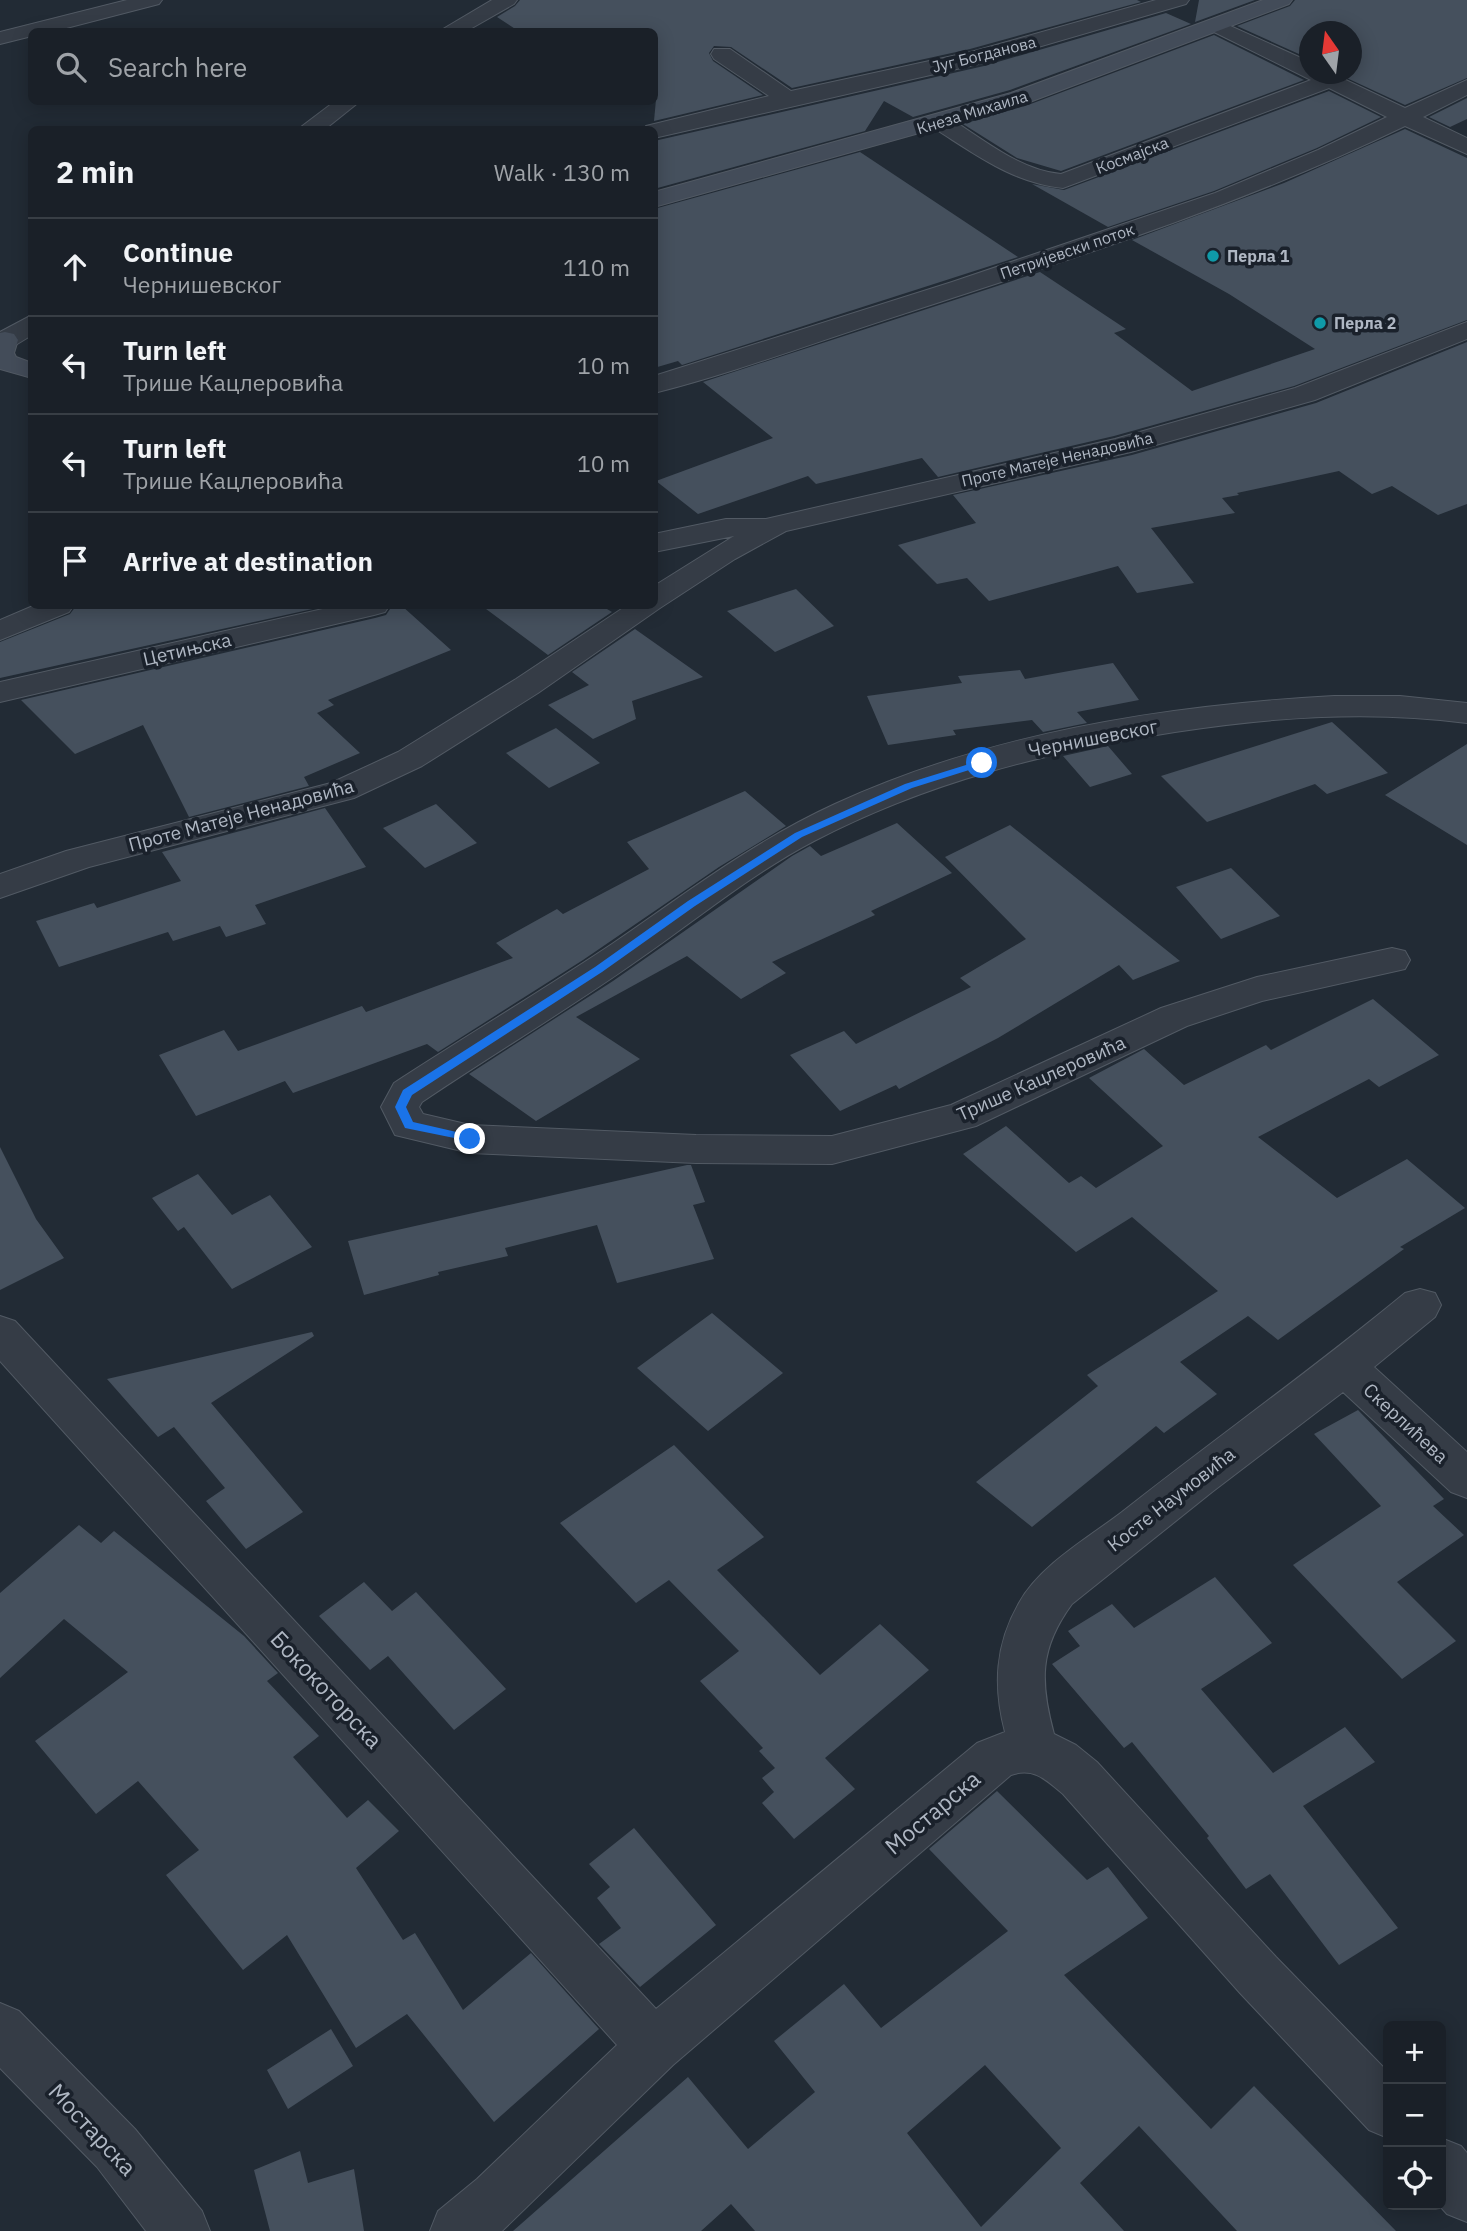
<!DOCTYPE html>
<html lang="en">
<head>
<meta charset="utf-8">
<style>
  body { margin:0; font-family:"IBM Plex Sans",sans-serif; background:#232830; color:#f1f3f6 }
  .controls { position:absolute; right:21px; bottom:21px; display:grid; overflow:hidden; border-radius:10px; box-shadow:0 4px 18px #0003 }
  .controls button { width:63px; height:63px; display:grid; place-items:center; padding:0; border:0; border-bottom:2px solid #383e45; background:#1a2028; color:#f1f3f6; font:35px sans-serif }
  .compass { position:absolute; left:1299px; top:21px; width:63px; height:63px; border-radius:50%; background:#1a2028; box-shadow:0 4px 18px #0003; rotate:346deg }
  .stop { position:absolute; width:21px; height:21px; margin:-16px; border:5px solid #1a73e8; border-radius:50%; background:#fff }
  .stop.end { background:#1a73e8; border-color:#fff; box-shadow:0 2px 7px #0008 }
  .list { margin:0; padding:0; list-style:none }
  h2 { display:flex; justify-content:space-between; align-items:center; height:91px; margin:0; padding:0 28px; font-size:30px }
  h2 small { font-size:23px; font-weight:400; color:#9fa3a8 }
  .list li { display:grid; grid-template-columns:46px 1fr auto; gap:21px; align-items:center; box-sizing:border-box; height:98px; padding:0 28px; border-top:2px solid #383e45 }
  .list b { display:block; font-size:26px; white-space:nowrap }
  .list p { margin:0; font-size:23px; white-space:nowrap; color:#9fa3a8 }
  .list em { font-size:23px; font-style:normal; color:#9fa3a8 }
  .icon { flex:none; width:38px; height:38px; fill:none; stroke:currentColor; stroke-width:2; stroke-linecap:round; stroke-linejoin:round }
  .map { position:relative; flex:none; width:1467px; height:2231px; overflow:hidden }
  .search { position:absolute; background:#1a2028; box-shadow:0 4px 18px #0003; left:28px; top:28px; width:630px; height:77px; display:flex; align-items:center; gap:18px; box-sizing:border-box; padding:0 24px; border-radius:10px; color:#9fa3a8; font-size:26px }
  .panel { position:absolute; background:#1a2028; box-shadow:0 4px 18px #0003; left:28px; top:126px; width:630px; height:483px; border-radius:10px }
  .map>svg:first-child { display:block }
  .building { fill:#45505d; fill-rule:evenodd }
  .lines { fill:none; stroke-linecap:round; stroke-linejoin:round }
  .minor-casing { stroke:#525a64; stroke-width:2 }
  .secondary-casing { stroke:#525a64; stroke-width:2 }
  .minor { fill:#353c46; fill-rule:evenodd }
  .secondary { fill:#434c59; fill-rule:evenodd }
  .route { fill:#1a73e8 }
  .culture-dot { fill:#0f9aa8; stroke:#1a212b; stroke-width:2.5 }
  .labels { text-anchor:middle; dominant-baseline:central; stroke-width:7; stroke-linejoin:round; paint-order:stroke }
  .far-street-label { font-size:16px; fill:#afb7c3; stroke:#1a212b }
  .far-poi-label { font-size:16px; font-weight:bold; fill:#afb7c3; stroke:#1a212b; text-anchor:start }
  .street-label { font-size:19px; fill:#afb7c3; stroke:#1a212b }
  .near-street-label { font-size:23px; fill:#afb7c3; stroke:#1a212b }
</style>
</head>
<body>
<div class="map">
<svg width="1467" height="2231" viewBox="0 0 1467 2231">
  <rect width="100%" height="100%" fill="#222b35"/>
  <!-- building -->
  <path class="building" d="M 520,0 L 1137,0 L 1141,2 L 970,49 L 792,88 L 731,47 L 714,46 L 709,53 L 713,61 L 763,95 L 654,121 L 658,78 L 654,77 L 654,32 L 520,32 L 497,17 L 515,6 Z
    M 1199,0 L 1255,0 L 1195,22 Z
    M 1295,0 L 1467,0 L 1467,78 L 1405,105 L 1338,74 L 1352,74 L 1352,32 L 1310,32 L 1310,59 L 1237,26 L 1290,6 Z
    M 1166,13 L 1191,24 L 1010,90 L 913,117 L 884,101 L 865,131 L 654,189 L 654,141 L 984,66 Z
    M 1214,35 L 1304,80 L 1061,171 L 1017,158 L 963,124 L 1028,105 Z
    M 1329,91 L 1381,117 L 1317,148 L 1214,191 L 1108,227 L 1032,184 L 1064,190 Z
    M 1467,98 L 1467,119 L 1450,127 L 1429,117 Z
    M 1405,129 L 1467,158 L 1467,320 L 1294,386 L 1114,436 L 938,477 L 922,458 L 816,484 L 808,476 L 698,514 L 656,481 L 773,438 L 703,382 L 1040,272 L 1126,329 L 1114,333 L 1192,391 L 1315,349 L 1229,294 L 1132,240 L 1284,183 Z
    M 860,152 L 1018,257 L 682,365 L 678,361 L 654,368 L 654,209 Z
    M 1467,342 L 1467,504 L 1438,515 L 1392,486 L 1372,494 L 1339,471 L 1237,493 L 1239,495 L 1222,498 L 1235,513 L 1151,528 L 1194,583 L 1137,593 L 1118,566 L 989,601 L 967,578 L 937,584 L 898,545 L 976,523 L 953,495 L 1132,455 L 1316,403 Z
    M 796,589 L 834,626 L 775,652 L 727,611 Z
    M 76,606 L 326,606 L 0,678 L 0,642 L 70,614 Z
    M 392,606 L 402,606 L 451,650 L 328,700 L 334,705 L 317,713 L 360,753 L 304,777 L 309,786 L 189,817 L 143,725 L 75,754 L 21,700 L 375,618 L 386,615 Z
    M 482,606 L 602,606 L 612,612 L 548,655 Z
    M 635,629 L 703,677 L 632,701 L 636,719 L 593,739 L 548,705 L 589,685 L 572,672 Z
    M 1113,663 L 1139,700 L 1077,712 L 1087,723 L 1043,732 L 1032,720 L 953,730 L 956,735 L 888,745 L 867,696 L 962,683 L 958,676 L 1020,670 L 1025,679 Z
    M 1332,722 L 1388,773 L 1327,794 L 1315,784 L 1207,822 L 1161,776 Z
    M 556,728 L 600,763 L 549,788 L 506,753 Z
    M 1467,744 L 1467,845 L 1385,795 Z
    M 1108,746 L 1132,774 L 1090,787 L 1063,756 Z
    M 745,791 L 786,826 L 719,867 L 583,960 L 438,1052 L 427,1044 L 293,1093 L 285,1081 L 196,1116 L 159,1055 L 224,1030 L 238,1051 L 362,1006 L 366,1012 L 513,958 L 496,943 L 557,909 L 563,914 L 649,869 L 627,842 Z
    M 436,804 L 477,843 L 425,868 L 383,828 Z
    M 325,808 L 366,867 L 255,905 L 266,924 L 226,937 L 220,926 L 173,941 L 168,932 L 59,967 L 36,921 L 94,903 L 97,908 L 181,881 L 162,852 Z
    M 897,823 L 952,873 L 871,911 L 875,915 L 772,962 L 786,973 L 741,999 L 687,956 L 576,1017 L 640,1059 L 536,1121 L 469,1074 L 613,981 L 792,856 L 810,846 L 821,856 Z
    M 1010,825 L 1180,961 L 1133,980 L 1119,965 L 998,1038 L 899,1089 L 896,1085 L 840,1111 L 790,1055 L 844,1031 L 856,1044 L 971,987 L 960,978 L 1026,939 L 945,857 Z
    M 1231,868 L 1280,916 L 1221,939 L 1176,887 Z
    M 1373,999 L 1439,1055 L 1379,1087 L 1369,1079 L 1258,1137 L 1337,1198 L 1407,1159 L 1465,1208 L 1400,1247 L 1404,1249 L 1278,1340 L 1248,1316 L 1180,1362 L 1217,1394 L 1164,1433 L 1156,1426 L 1032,1527 L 976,1482 L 1098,1386 L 1087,1375 L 1218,1291 L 1132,1217 L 1076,1252 L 963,1154 L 1006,1126 L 1069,1183 L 1081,1176 L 1096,1188 L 1163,1146 L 1089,1078 L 1144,1049 L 1184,1085 L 1266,1045 L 1271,1050 Z
    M 0,1147 L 36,1219 L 64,1258 L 0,1290 Z
    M 687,1165 L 691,1165 L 705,1202 L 693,1205 L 714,1259 L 617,1283 L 597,1225 L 505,1248 L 508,1256 L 438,1272 L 439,1275 L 364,1295 L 348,1241 Z
    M 198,1174 L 232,1215 L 270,1195 L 312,1247 L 232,1289 L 184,1227 L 178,1231 L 152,1198 Z
    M 712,1313 L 783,1373 L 708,1431 L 637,1368 Z
    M 312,1332 L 314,1336 L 211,1403 L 303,1512 L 246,1549 L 206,1501 L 225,1488 L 174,1427 L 158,1437 L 107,1379 Z
    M 1358,1410 L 1444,1499 L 1433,1506 L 1464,1535 L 1397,1582 L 1456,1641 L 1402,1679 L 1293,1565 L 1381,1506 L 1314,1434 Z
    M 674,1445 L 764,1537 L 717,1570 L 820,1675 L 880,1624 L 929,1670 L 825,1758 L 855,1789 L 794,1839 L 762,1803 L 774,1792 L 762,1778 L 775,1768 L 759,1751 L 763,1748 L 700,1681 L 739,1651 L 669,1580 L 636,1603 L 560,1523 Z
    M 79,1525 L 101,1543 L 114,1531 L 244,1636 L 278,1673 L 267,1681 L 319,1736 L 293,1757 L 347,1818 L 368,1800 L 399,1831 L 356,1868 L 403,1940 L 415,1933 L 463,2010 L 531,1953 L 599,2029 L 494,2122 L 407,2014 L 356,2048 L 287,1935 L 243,1970 L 166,1875 L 199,1850 L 138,1781 L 96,1814 L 35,1741 L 128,1672 L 64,1619 L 0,1678 L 0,1593 Z
    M 1215,1577 L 1272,1643 L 1201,1689 L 1273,1773 L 1345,1727 L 1375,1762 L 1303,1806 L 1398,1928 L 1339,1965 L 1270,1874 L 1246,1889 L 1207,1838 L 1209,1836 L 1132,1742 L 1124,1748 L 1052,1664 L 1080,1646 L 1068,1631 L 1112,1604 L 1134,1628 Z
    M 364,1582 L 392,1611 L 416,1592 L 506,1689 L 454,1730 L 388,1656 L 370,1670 L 319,1616 Z
    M 997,1791 L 1087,1880 L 1108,1867 L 1148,1918 L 1064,1975 L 1211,2129 L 1254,2086 L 1396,2231 L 1237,2231 L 1139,2126 L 1080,2183 L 1124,2231 L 755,2231 L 731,2204 L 701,2231 L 513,2231 L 688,2077 L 748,2149 L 815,2092 L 774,2041 L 844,1984 L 881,2028 L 1008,1931 L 929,1849 ZM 985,2065 L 1061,2148 L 981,2227 L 907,2133 Z
    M 634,1828 L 716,1925 L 640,1987 L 599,1944 L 621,1928 L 597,1898 L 610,1887 L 589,1864 Z
    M 331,2029 L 353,2066 L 288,2109 L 267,2070 Z
    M 300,2151 L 308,2183 L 354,2169 L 364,2231 L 270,2231 L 254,2170 Z"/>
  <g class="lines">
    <defs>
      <path id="minor" d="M 127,0 L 162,0 L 159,4 L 51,32 L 32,32 L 32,36 L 0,44 L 0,32 Z
        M 492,0 L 517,0 L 514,4 L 465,32 L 438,32 Z
        M 1156,0 L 1189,0 L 1186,4 L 983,63 L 654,138 L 654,130 L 644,130 L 646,126 L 769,96 L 714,59 L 711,54 L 714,49 L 730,49 L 791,91 L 971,52 Z
        M 1217,20 L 1310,62 L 1310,74 L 1333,74 L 1405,108 L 1467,80 L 1467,95 L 1423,117 L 1467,138 L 1467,154 L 1405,126 C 1244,204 1073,259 903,314 C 821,340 737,372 654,393 L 654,376 L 952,282 L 1215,193 L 1318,150 L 1387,117 L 1329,88 L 1063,188 C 1012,183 974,153 932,127 L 929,122 L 932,117 L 948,117 C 983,139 1019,170 1061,174 L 1311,80 L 1210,30 L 1206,26 L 1210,22 Z
        M 334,102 L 359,102 L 324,130 L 297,130 Z
        M 32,315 L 32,335 L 9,349 L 0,351 L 0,332 Z
        M 1467,322 L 1467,339 L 1315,400 L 1131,452 L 786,531 L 735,559 L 660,608 L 538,693 L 422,766 L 354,798 L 89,867 L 0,898 L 0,874 L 66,851 L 331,783 L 398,752 L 516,679 L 626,606 L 654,606 L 654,586 L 734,536 L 654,552 L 654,534 L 726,519 L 766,519 L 1115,439 L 1295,388 Z
        M 33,606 L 73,606 L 69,612 L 0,640 L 0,620 Z
        M 336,606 L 389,606 L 385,612 L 374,615 L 0,702 L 0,682 Z
        M 1334,696 L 1400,696 L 1467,703 L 1467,723 C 1369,710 1273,717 1175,732 C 1050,751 927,782 814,841 C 751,874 696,920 638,960 C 567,1010 493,1054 422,1102 L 419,1107 L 423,1114 L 470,1125 L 696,1135 L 832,1136 L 951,1105 L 1161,1008 L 1257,977 L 1392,948 L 1405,951 L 1410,960 L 1405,969 L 1262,1001 L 1187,1026 L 976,1126 L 832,1164 L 696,1163 L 470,1153 L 395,1135 L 381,1107 L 394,1083 C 466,1036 540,992 612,944 C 685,894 754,841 835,804 C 989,733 1166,705 1334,696 Z
        M 1420,1289 L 1435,1293 L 1441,1305 L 1435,1317 L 1374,1367 L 1467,1452 L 1467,1498 L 1451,1492 L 1343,1392 L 1212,1492 L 1072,1604 C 1039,1649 1040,1682 1054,1734 L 1076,1745 L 1097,1762 L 1276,1957 L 1388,2072 L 1388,2138 L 1369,2130 L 1240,1993 L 1063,1794 C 1046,1780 1034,1767 1011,1775 L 673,2065 L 502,2231 L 430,2231 L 438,2211 L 477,2179 L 617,2045 L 0,1361 L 0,1316 L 15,1321 L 656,2009 L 977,1743 L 1005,1732 C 993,1686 995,1645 1019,1603 C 1040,1565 1088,1538 1122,1512 C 1216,1438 1313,1369 1405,1293 Z
        M 0,2003 L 19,2011 L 135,2129 L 202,2211 L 210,2231 L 146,2231 L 97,2167 L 0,2068 Z
        M 1441,2138 L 1461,2146 L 1467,2153 L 1467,2222 L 1447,2214 L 1439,2205 Z"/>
      <path id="secondary" d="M 1263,0 L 1292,0 L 1289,4 L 1027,103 L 654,207 L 654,192 L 1011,93 Z
        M 5,332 L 14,334 L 18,340 L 14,353 L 16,357 L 32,363 L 32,378 L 0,369 L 0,333 Z"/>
    </defs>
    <!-- minor casing -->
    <use href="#minor" class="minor-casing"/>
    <!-- secondary casing -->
    <use href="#secondary" class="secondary-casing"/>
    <!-- minor -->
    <use href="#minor" class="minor"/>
    <!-- secondary -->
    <use href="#secondary" class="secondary"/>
  </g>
  <!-- route -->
  <path class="route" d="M 982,760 L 985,761 L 985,765 L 912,788 L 802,837 L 695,906 L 602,972 L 412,1095 L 406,1107 L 413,1122 L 474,1136 L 474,1142 L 405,1128 L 395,1107 L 403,1090 L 595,967 L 688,901 L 795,833 L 905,784 Z"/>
  <!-- markers -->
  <g class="culture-dot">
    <circle cx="1213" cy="256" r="7"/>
    <circle cx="1320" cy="323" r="7"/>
  </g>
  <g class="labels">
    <!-- far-street labels -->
    <g class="far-street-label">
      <text transform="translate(984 54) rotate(-14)">Југ Богданова</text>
      <text transform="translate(972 112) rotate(-17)">Кнеза Михаила</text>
      <text transform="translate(1132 155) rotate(-21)">Космајска</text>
      <text transform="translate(1067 251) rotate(-19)">Петријевски поток</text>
      <text transform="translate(1057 459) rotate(-13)">Проте Матеје Ненадовића</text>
    </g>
    <!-- far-poi labels -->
    <g class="far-poi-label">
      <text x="1227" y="256">Перла 1</text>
      <text x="1334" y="323">Перла 2</text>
    </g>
    <!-- street labels -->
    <g class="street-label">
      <text transform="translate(187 649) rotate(-13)">Цетињска</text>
      <text transform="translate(1093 738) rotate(-11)">Чернишевског</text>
      <text transform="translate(241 815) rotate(-15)">Проте Матеје Ненадовића</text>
      <text transform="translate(1041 1078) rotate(-24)">Трише Кацлеровића</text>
      <text transform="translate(1406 1423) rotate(43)">Скерлићева</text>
      <text transform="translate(1171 1499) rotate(-38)">Косте Наумовића</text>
    </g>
    <!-- near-street labels -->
    <g class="near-street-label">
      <text transform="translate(327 1689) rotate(47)">Бококоторска</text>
      <text transform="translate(932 1812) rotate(-40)">Мостарска</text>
      <text transform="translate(93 2129) rotate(47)">Мостарска</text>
    </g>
  </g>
</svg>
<div class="controls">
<button>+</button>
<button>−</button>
<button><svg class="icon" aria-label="locate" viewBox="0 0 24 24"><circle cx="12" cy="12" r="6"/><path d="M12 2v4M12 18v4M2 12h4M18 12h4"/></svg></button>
</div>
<svg class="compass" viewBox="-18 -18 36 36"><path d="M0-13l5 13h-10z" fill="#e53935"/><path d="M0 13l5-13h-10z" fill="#9fa3a8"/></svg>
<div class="stop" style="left:982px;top:763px"></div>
<div class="stop end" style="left:470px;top:1139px"></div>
<div class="search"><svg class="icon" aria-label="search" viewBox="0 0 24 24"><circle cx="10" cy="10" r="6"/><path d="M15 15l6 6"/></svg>Search here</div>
<section class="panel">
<h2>2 min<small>Walk · 130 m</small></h2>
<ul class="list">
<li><svg class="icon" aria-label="ahead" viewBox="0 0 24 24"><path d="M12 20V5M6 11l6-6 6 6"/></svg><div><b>Continue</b><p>Чернишевског</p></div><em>110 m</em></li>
<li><svg class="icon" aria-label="left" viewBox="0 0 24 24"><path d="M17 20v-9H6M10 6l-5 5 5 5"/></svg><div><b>Turn left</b><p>Трише Кацлеровића</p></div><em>10 m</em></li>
<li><svg class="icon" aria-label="left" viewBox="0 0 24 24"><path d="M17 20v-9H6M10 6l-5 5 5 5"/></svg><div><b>Turn left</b><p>Трише Кацлеровића</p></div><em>10 m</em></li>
<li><svg class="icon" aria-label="arrive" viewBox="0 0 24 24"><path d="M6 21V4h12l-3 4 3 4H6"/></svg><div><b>Arrive at destination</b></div></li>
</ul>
</section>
</div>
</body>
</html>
